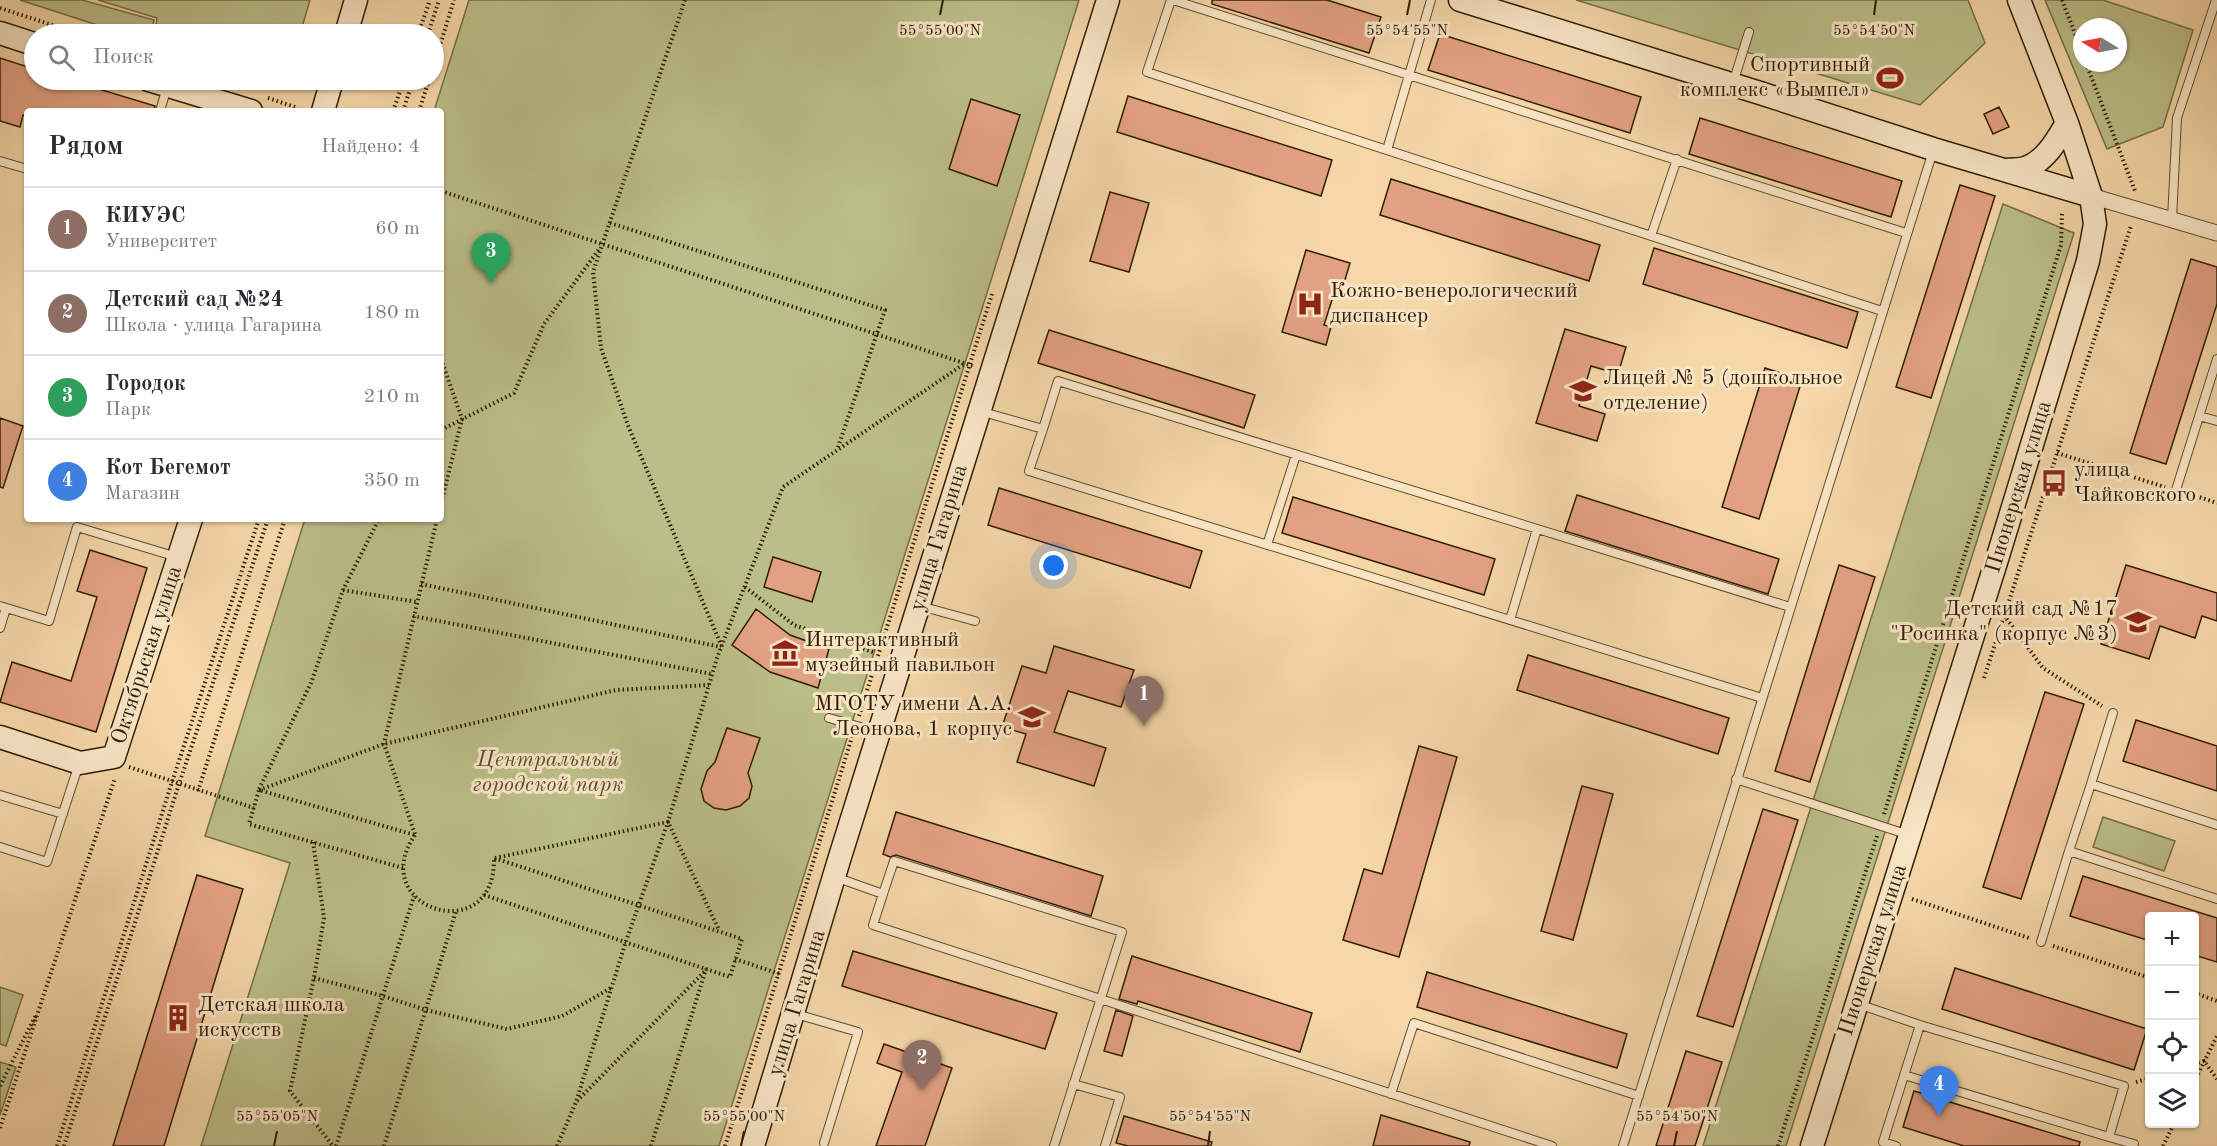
<!DOCTYPE html>
<html lang="ru">
<head>
<meta charset="utf-8">
<style>
  body { margin:0; font-family:"Old Standard TT",serif; background:#f7f7f7; color:#2b2b33 }
  .controls { position:absolute; right:18px; bottom:18px; display:grid; overflow:hidden; border-radius:6px; box-shadow:0 2px 4px #0004 }
  .controls button { width:54px; height:54px; display:grid; place-items:center; padding:0; border:0; border-bottom:2px solid #e1e1e2; background:#fff; color:#2b2b33; font:30px sans-serif }
  .compass { position:absolute; left:2073px; top:18px; width:54px; height:54px; border-radius:50%; background:#fff; box-shadow:0 2px 4px #0004; rotate:280deg }
  .you { position:absolute; left:1054px; top:566px; width:21px; height:21px; margin:-15px; border:4px solid #fff; border-radius:50%; background:#1a73e8; box-shadow:0 0 0 9px #1a73e833 }
  .badge { display:grid; place-items:center; width:39px; height:39px; border-radius:50%; background:#8f2418; color:#fff; font-size:20px; font-weight:700 }
  .pin { position:absolute; translate:-50% -50px; filter:drop-shadow(0 2px 3px #0008) }
  .pin::after { content:''; position:absolute; top:32px; width:21px; height:18px; background:inherit; clip-path:polygon(0 0,100% 0,50% 100%) }
  .list { margin:0; padding:0; list-style:none }
  h2 { display:flex; justify-content:space-between; align-items:center; height:78px; margin:0; padding:0 24px; font-size:26px }
  h2 small { font-size:20px; font-weight:400; color:#7c7c81 }
  .list li { display:grid; grid-template-columns:39px 1fr auto; gap:18px; align-items:center; box-sizing:border-box; height:84px; padding:0 24px; border-top:2px solid #e1e1e2 }
  .list b { display:block; font-size:22px; white-space:nowrap }
  .list p { margin:0; font-size:20px; white-space:nowrap; color:#7c7c81 }
  .list em { font-size:20px; font-style:normal; color:#7c7c81 }
  .icon { flex:none; width:33px; height:33px; fill:none; stroke:currentColor; stroke-width:2; stroke-linecap:round; stroke-linejoin:round }
  .map { position:relative; flex:none; width:2217px; height:1146px; overflow:hidden }
  .search { position:absolute; background:#fff; box-shadow:0 2px 4px #0004; left:24px; top:24px; width:420px; height:66px; display:flex; align-items:center; gap:15px; box-sizing:border-box; padding:0 21px; border-radius:33px; color:#7c7c81; font-size:22px }
  .panel { position:absolute; background:#fff; box-shadow:0 2px 4px #0004; left:24px; top:108px; width:420px; height:414px; border-radius:6px }
  .map>svg:first-child { display:block }
  .green { fill:#bbbe88; stroke:#756e46; stroke-width:1.5; fill-rule:evenodd }
  .building { fill:#e3a183; stroke:#2f1e04; stroke-width:1.5 }
  .lines { fill:none; stroke-linecap:round; stroke-linejoin:round }
  .lane-casing { stroke:#604c2d; stroke-width:10 }
  .street-casing { stroke:#604c2d; stroke-width:17 }
  .secondary-casing { stroke:#2f1e04; stroke-width:25 }
  .path { stroke:#2f1e04; stroke-width:4; stroke-dasharray:1.5 3; stroke-linecap:butt }
  .lane { stroke:#f8e5c6; stroke-width:8 }
  .street { stroke:#f8e5c6; stroke-width:15 }
  .secondary { stroke:#f8e5c6; stroke-width:22 }
  .ticks { fill:none; stroke:#2f1e04; stroke-width:2 }
  .labels { text-anchor:middle; dominant-baseline:central; stroke-width:6; stroke-linejoin:round; paint-order:stroke }
  .poi-label { font-size:22px; fill:#2f1e04; stroke:#f8e5c6; text-anchor:start }
  .street-label { font-size:22px; fill:#2f1e04; stroke:#f8e5c6 }
  .park-label { font-size:22px; font-style:italic; fill:#594e2c; stroke:#f8e5c6 }
  .ticks-label { font-size:15px; text-anchor:middle; fill:#2f1e04; stroke:#f8e5c6; stroke-width:6; stroke-linejoin:round; paint-order:stroke }
</style>
</head>
<body>
<div class="map">
<svg width="2217" height="1146" viewBox="0 0 2217 1146">
  <rect width="100%" height="100%" fill="#f5d7a8"/>
  <filter id="stains"><feTurbulence type="fractalNoise" baseFrequency=".00333" numOctaves="4"/><feColorMatrix values="0 0 0 0 .2 0 0 0 0 .09 0 0 0 0 .02 0 0 0 .5 -.17"/></filter>
  <radialGradient id="worn" r=".72"><stop offset=".6" stop-color="#630" stop-opacity="0"/><stop offset="1" stop-color="#630" stop-opacity=".3"/></radialGradient>
  <!-- green -->
  <path class="green" d="M 20,0 L 82,0 L 154,20 L 151,34 L 125,34 Z
    M 98,0 L 310,0 L 300,34 L 155,34 L 157,18 Z
    M 469,0 L 1079,0 L 719,1146 L 201,1146 L 290,863 L 205,836 L 305,519 L 441,519 L 441,111 L 434,111 Z
    M 1576,0 L 1968,0 L 1985,43 L 1920,105 Z
    M 2045,0 L 2103,0 L 2193,30 L 2163,127 L 2107,149 ZM 2082,27 L 2118,27 L 2118,63 L 2082,63 Z
    M 2003,204 L 2074,233 L 1786,1146 L 1703,1146 Z
    M 2103,817 L 2175,841 L 2164,871 L 2093,847 Z
    M 0,987 L 23,995 L 6,1046 L 0,1044 Z
    M 0,1062 L 16,1067 L 0,1115 Z"/>
  <!-- building -->
  <path class="building" d="M 1212,0 L 1327,0 L 1381,17 L 1369,53 L 1212,4 Z
    M 1440,34 L 1641,97 L 1630,133 L 1428,70 Z
    M 0,58 L 34,69 L 34,80 L 69,80 L 155,106 L 154,111 L 27,111 L 27,117 L 23,115 L 20,127 L 0,121 Z
    M 1128,96 L 1332,160 L 1321,196 L 1117,132 Z
    M 971,99 L 1020,115 L 997,186 L 949,169 Z
    M 1999,107 L 2009,127 L 1993,134 L 1984,114 Z
    M 1700,118 L 1902,181 L 1891,217 L 1689,154 Z
    M 1391,179 L 1600,245 L 1589,281 L 1380,215 Z
    M 1960,185 L 1995,196 L 1931,398 L 1896,387 Z
    M 1110,192 L 1149,203 L 1129,272 L 1090,261 Z
    M 1654,248 L 1858,312 L 1847,348 L 1643,284 Z
    M 1306,250 L 1350,263 L 1344,283 L 1338,281 L 1324,325 L 1331,327 L 1326,345 L 1282,332 Z
    M 2191,259 L 2217,267 L 2217,304 L 2166,464 L 2130,453 Z
    M 1565,329 L 1626,347 L 1618,374 L 1591,366 L 1579,406 L 1605,414 L 1597,441 L 1536,423 Z
    M 1049,330 L 1255,395 L 1244,428 L 1038,363 Z
    M 1765,368 L 1802,380 L 1759,519 L 1722,507 Z
    M 0,418 L 23,426 L 3,488 L 0,487 Z
    M 999,488 L 1202,551 L 1190,588 L 988,525 Z
    M 1577,495 L 1779,559 L 1768,594 L 1565,531 Z
    M 1293,497 L 1495,559 L 1484,595 L 1282,533 Z
    M 90,550 L 147,568 L 96,732 L 0,702 L 12,662 L 71,681 L 97,597 L 77,591 Z
    M 773,557 L 821,572 L 812,602 L 764,587 Z
    M 1839,565 L 1875,577 L 1810,782 L 1775,771 Z
    M 2126,565 L 2217,593 L 2217,621 L 2202,616 L 2195,638 L 2160,626 L 2149,659 L 2101,644 Z
    M 756,609 L 790,635 L 829,649 L 818,688 L 770,672 L 732,645 Z
    M 1054,646 L 1134,670 L 1121,707 L 1068,691 L 1054,732 L 1106,748 L 1094,786 L 1017,762 L 1026,734 L 1002,727 L 1022,666 L 1046,673 Z
    M 1528,655 L 1729,718 L 1718,754 L 1517,690 Z
    M 2045,692 L 2084,704 L 2021,899 L 1983,887 Z
    M 2136,720 L 2217,746 L 2217,791 L 2123,761 Z
    M 727,728 L 760,738 L 748,773 L 752,786 L 749,798 L 740,806 L 726,810 L 714,808 L 704,801 L 701,789 L 707,771 L 715,762 Z
    M 1419,746 L 1457,757 L 1399,957 L 1343,940 L 1364,869 L 1382,874 Z
    M 1582,786 L 1613,794 L 1573,940 L 1541,931 Z
    M 1763,809 L 1798,820 L 1733,1027 L 1697,1016 Z
    M 896,812 L 1103,876 L 1091,916 L 896,855 L 890,857 L 883,854 Z
    M 197,875 L 243,889 L 164,1146 L 113,1146 Z
    M 2083,876 L 2217,918 L 2217,962 L 2194,955 L 2194,916 L 2150,916 L 2150,941 L 2070,916 Z
    M 853,951 L 1057,1013 L 1045,1049 L 842,986 Z
    M 1132,956 L 1312,1013 L 1300,1052 L 1138,1001 L 1137,1004 L 1119,999 Z
    M 1955,968 L 2147,1029 L 2134,1070 L 1942,1009 Z
    M 1427,972 L 1627,1034 L 1617,1068 L 1417,1007 Z
    M 1116,1010 L 1133,1016 L 1122,1056 L 1104,1051 Z
    M 884,1044 L 952,1068 L 925,1146 L 876,1146 L 902,1072 L 877,1063 Z
    M 1686,1051 L 1722,1062 L 1695,1146 L 1656,1146 Z
    M 1914,1091 L 2080,1142 L 2079,1146 L 1964,1146 L 1903,1127 Z
    M 1381,1115 L 1470,1142 L 1469,1146 L 1373,1146 Z
    M 1124,1116 L 1212,1142 L 1211,1146 L 1128,1146 L 1116,1143 Z"/>
  <g class="lines">
    <defs>
      <path id="lane" d="M 1171,0 L 1147,72 L 1882,311
        M 1173,0 L 1906,233
        M 1733,83 L 1749,32
        M 160,111 L 167,87
        M 1387,150 L 1431,0
        M 0,161 L 27,169
        M 2172,219 L 2177,118 L 2216,0
        M 1651,236 L 1677,159
        M 983,412 L 1043,429 L 1029,471 L 1762,698
        M 2199,416 L 2217,421
        M 1043,429 L 1058,381 L 1790,607
        M 2176,490 L 2217,359
        M 1267,545 L 1296,455
        M 0,606 L 49,621 L 77,527 L 177,557
        M 920,606 L 975,621
        M 1510,620 L 1537,529
        M 0,628 L 6,608
        M 829,718 L 878,732
        M 1736,779 L 1909,835
        M 2091,784 L 2113,713
        M 0,795 L 63,814
        M 2217,825 L 2091,784 L 2069,851 L 2217,899
        M 0,847 L 47,862 L 79,764
        M 835,877 L 883,894 L 873,925 L 1552,1146
        M 883,894 L 894,861 L 1122,932 L 1054,1146
        M 2041,942 L 2069,851
        M 1858,1004 L 1920,1025 L 1883,1142 L 1896,1146
        M 796,1014 L 858,1032 L 824,1143
        M 1920,1025 L 2124,1086 L 2109,1137 L 2134,1144 L 2133,1146
        M 1904,1075 L 2109,1137
        M 1073,1084 L 1120,1097 L 1105,1146
        M 1391,1094 L 1414,1023 L 1639,1096
        M 1623,1146 L 1933,151"/>
      <path id="street" d="M 2091,196 L 2217,233"/>
      <path id="secondary" d="M 1460,0 L 1760,93 L 1933,149 L 2091,196
        M 0,33 L 34,44
        M 346,34 L 356,0
        M 149,80 L 251,111
        M 323,111 L 332,80
        M 2006,170 C 2012,169 2019,170 2025,168 C 2045,162 2057,140 2067,123
        M 0,737 L 80,763 L 114,757 L 191,519
        M 753,1146 L 839,860 L 1108,0
        M 1812,1146 L 1998,556 L 2088,261 L 2095,224 L 2091,196 L 2067,123 L 2019,0"/>
    </defs>
    <!-- lane casing -->
    <use href="#lane" class="lane-casing"/>
    <!-- street casing -->
    <use href="#street" class="street-casing"/>
    <!-- secondary casing -->
    <use href="#secondary" class="secondary-casing"/>
    <!-- path -->
    <path class="path" d="M 685,0 L 593,272 L 601,348 L 629,428 L 722,647
      M 2062,0 L 2082,52
      M 0,8 L 80,34
      M 418,34 L 430,0
      M 428,34 L 439,0
      M 2086,63 L 2135,191
      M 434,65 L 454,0
      M 119,80 L 129,83
      M 268,98 L 298,108
      M 393,111 L 404,80
      M 403,111 L 413,80
      M 419,111 L 429,80
      M 441,191 L 973,366
      M 610,223 L 885,310 L 837,450
      M 441,359 L 462,419 L 441,504
      M 441,430 L 514,393 L 544,324 L 600,248
      M 2057,453 L 2165,487
      M 2187,493 L 2217,503
      M 421,584 L 721,647
      M 745,587 L 794,625 L 873,652
      M 343,590 L 417,602
      M 2004,615 L 2043,668 L 2102,706
      M 413,616 L 712,674
      M 1984,678 L 2131,226
      M 859,716 L 992,294
      M 129,767 L 254,808
      M 259,789 L 311,683 L 343,590 L 379,519
      M 259,790 L 384,744 L 616,690 L 709,685
      M 198,791 L 285,519
      M 1884,814 L 2061,245 L 2062,212
      M 415,834 L 384,744 L 437,519
      M 415,835 C 364,909 496,950 494,858
      M 313,842 L 324,918 L 314,978 L 290,1091 L 333,1146
      M 495,858 L 668,822 L 719,930
      M 403,868 L 249,824 L 259,790 L 415,835
      M 484,895 L 730,977 L 742,939 L 494,858
      M 1912,899 L 2029,938
      M 2053,946 L 2150,978
      M 735,959 L 780,974
      M 314,978 L 383,996 L 426,1010 L 507,1029 L 562,1016 L 611,988
      M 2194,993 L 2217,1001
      M 2194,1064 L 2204,1061 L 2217,1079
      M 2136,1082 L 2150,1078
      M 2194,1082 L 2217,1036
      M 0,1086 L 36,1015
      M 577,1101 L 707,969
      M 0,1128 L 115,778
      M 57,1146 L 172,782 L 259,519
      M 64,1146 L 179,784 L 268,519
      M 336,1146 L 414,896
      M 384,1146 L 456,911
      M 557,1146 L 576,1102 L 626,941 L 668,822 L 717,658 L 783,487 L 964,364
      M 651,1146 L 706,969
      M 725,1146 L 852,737
      M 1778,1146 L 1877,836
      M 2163,1146 L 2174,1124"/>
    <!-- lane -->
    <use href="#lane" class="lane"/>
    <!-- street -->
    <use href="#street" class="street"/>
    <!-- secondary -->
    <use href="#secondary" class="secondary"/>
  </g>
  <!-- ticks -->
  <path class="ticks" d="M 940,15 L 943,0M 1407,15 L 1410,0M 1874,15 L 1876,0M 274,1146 L 277,1131M 741,1146 L 744,1131M 1208,1146 L 1210,1131M 1674,1146 L 1677,1131"/>
  <!-- icons -->
  <defs>
    <symbol id="stadium-bare" viewBox="-9 -9 18 18"><path d="M0-5a6.5 5 0 1 0 0 10a6.5 5 0 1 0 0-10ZM-3.5-1.8h7v3.6h-7Z" fill="#8f2418" stroke="#f8e5c6" stroke-width="2.5" paint-order="stroke"/></symbol>
    <symbol id="hospital-bare" viewBox="-9 -9 18 18"><path d="M-5-5h3v3.5h4V-5h3V5h-3V1.5h-4V5h-3Z" fill="#8f2418" stroke="#f8e5c6" stroke-width="2.5" paint-order="stroke"/></symbol>
    <symbol id="school-bare" viewBox="-9 -9 18 18"><path d="M0-5L7-2L0 1L-7-2ZM-4 1L0 2.5L4 1V4Q0 6-4 4Z" fill="#8f2418" stroke="#f8e5c6" stroke-width="2.5" paint-order="stroke"/></symbol>
    <symbol id="bus-bare" viewBox="-9 -9 18 18"><path d="M-5-6H5V4H4V6H2V4H-2V6H-4V4H-5ZM-3.5-4V0h7V-4ZM-3.5 1.2v1.5H-2V1.2ZM2 1.2v1.5H3.5V1.2Z" fill="#8f2418" stroke="#f8e5c6" stroke-width="2.5" paint-order="stroke"/></symbol>
    <symbol id="museum-bare" viewBox="-9 -9 18 18"><path d="M0-6L6-3V-2H-6V-3ZM-5-1h2V3h-2ZM-1-1h2V3h-2ZM3-1h2V3H3ZM-6 4H6V6H-6Z" fill="#8f2418" stroke="#f8e5c6" stroke-width="2.5" paint-order="stroke"/></symbol>
    <symbol id="university-bare" viewBox="-9 -9 18 18"><path d="M0-5L7-2L0 1L-7-2ZM-4 1L0 2.5L4 1V4Q0 6-4 4Z" fill="#8f2418" stroke="#f8e5c6" stroke-width="2.5" paint-order="stroke"/></symbol>
    <symbol id="building-bare" viewBox="-9 -9 18 18"><path d="M-4-6H4V6H1V3H-1V6H-4ZM-2.5-4.3h1.7v1.8h-1.7ZM.8-4.3h1.7v1.8H.8ZM-2.5-1h1.7V.8h-1.7ZM.8-1h1.7V.8H.8Z" fill="#8f2418" stroke="#f8e5c6" stroke-width="2.5" paint-order="stroke"/></symbol>
  </defs>
  <g fill-rule="evenodd">
    <use href="#stadium-bare" x="1871" y="59" width="38" height="38"/>
    <use href="#hospital-bare" x="1291" y="285" width="38" height="38"/>
    <use href="#school-bare" x="1564" y="372" width="38" height="38"/>
    <use href="#bus-bare" x="2035" y="464" width="38" height="38"/>
    <use href="#school-bare" x="2119" y="603" width="38" height="38"/>
    <use href="#museum-bare" x="766" y="634" width="38" height="38"/>
    <use href="#university-bare" x="1013" y="698" width="38" height="38"/>
    <use href="#building-bare" x="159" y="999" width="38" height="38"/>
  </g>
  <g class="labels">
    <!-- poi labels -->
    <g class="poi-label">
      <text x="1870" y="65" text-anchor="end">Спортивный<tspan x="1870" dy="25">комплекс «Вымпел»</tspan></text>
      <text x="1330" y="291">Кожно-венерологический<tspan x="1330" dy="25">диспансер</tspan></text>
      <text x="1603" y="378">Лицей № 5 (дошкольное<tspan x="1603" dy="25">отделение)</tspan></text>
      <text x="2074" y="470">улица<tspan x="2074" dy="25">Чайковского</tspan></text>
      <text x="2118" y="609" text-anchor="end">Детский сад №17<tspan x="2118" dy="25">"Росинка" (корпус №3)</tspan></text>
      <text x="805" y="640">Интерактивный<tspan x="805" dy="25">музейный павильон</tspan></text>
      <text x="1012" y="704" text-anchor="end">МГОТУ имени А.А.<tspan x="1012" dy="25">Леонова, 1 корпус</tspan></text>
      <text x="198" y="1005">Детская школа<tspan x="198" dy="25">искусств</tspan></text>
    </g>
    <!-- street labels -->
    <g class="street-label">
      <text transform="translate(2019 487) rotate(-73)">Пионерская улица</text>
      <text transform="translate(939 538) rotate(-73)">улица Гагарина</text>
      <text transform="translate(147 655) rotate(-72)">Октябрьская улица</text>
      <text transform="translate(1873 950) rotate(-72)">Пионерская улица</text>
      <text transform="translate(797 1003) rotate(-73)">улица Гагарина</text>
    </g>
    <!-- park labels -->
    <g class="park-label">
      <text x="548" y="760">Центральный<tspan x="548" dy="25">городской парк</tspan></text>
    </g>
  </g>
  <g class="ticks-label">
    <text x="940" y="35">55°55'00"N</text>
    <text x="1407" y="35">55°54'55"N</text>
    <text x="1874" y="35">55°54'50"N</text>
    <text x="277" y="1121">55°55'05"N</text>
    <text x="744" y="1121">55°55'00"N</text>
    <text x="1210" y="1121">55°54'55"N</text>
    <text x="1677" y="1121">55°54'50"N</text>
  </g>
  <rect width="100%" height="100%" filter="url(#stains)"/>
  <rect width="100%" height="100%" fill="url(#worn)"/>
</svg>
<div class="controls">
<button>+</button>
<button>−</button>
<button><svg class="icon" aria-label="locate" viewBox="0 0 24 24"><circle cx="12" cy="12" r="6"/><path d="M12 2v4M12 18v4M2 12h4M18 12h4"/></svg></button>
<button><svg class="icon" aria-label="layers" viewBox="0 0 24 24"><path d="M12 4l9 5-9 5-9-5zM3 14l9 5 9-5"/></svg></button>
</div>
<svg class="compass" viewBox="-18 -18 36 36"><path d="M0-13l5 13h-10z" fill="#e53935"/><path d="M0 13l5-13h-10z" fill="#7c7c81"/></svg>
<div class="you"></div>
<div class="pin badge" style="left:1144px;top:726px;background:#8d6e63">1</div>
<div class="pin badge" style="left:922px;top:1090px;background:#8d6e63">2</div>
<div class="pin badge" style="left:491px;top:283px;background:#2e9e5b">3</div>
<div class="pin badge" style="left:1939px;top:1116px;background:#3f7fe0">4</div>
<div class="search"><svg class="icon" aria-label="search" viewBox="0 0 24 24"><circle cx="10" cy="10" r="6"/><path d="M15 15l6 6"/></svg>Поиск</div>
<section class="panel">
<h2>Рядом<small>Найдено: 4</small></h2>
<ul class="list">
<li><span class="badge" style="background:#8d6e63">1</span><div><b>КИУЭС</b><p>Университет</p></div><em>60 m</em></li>
<li><span class="badge" style="background:#8d6e63">2</span><div><b>Детский сад №24</b><p>Школа · улица Гагарина</p></div><em>180 m</em></li>
<li><span class="badge" style="background:#2e9e5b">3</span><div><b>Городок</b><p>Парк</p></div><em>210 m</em></li>
<li><span class="badge" style="background:#3f7fe0">4</span><div><b>Кот Бегемот</b><p>Магазин</p></div><em>350 m</em></li>
</ul>
</section>
</div>
</body>
</html>
